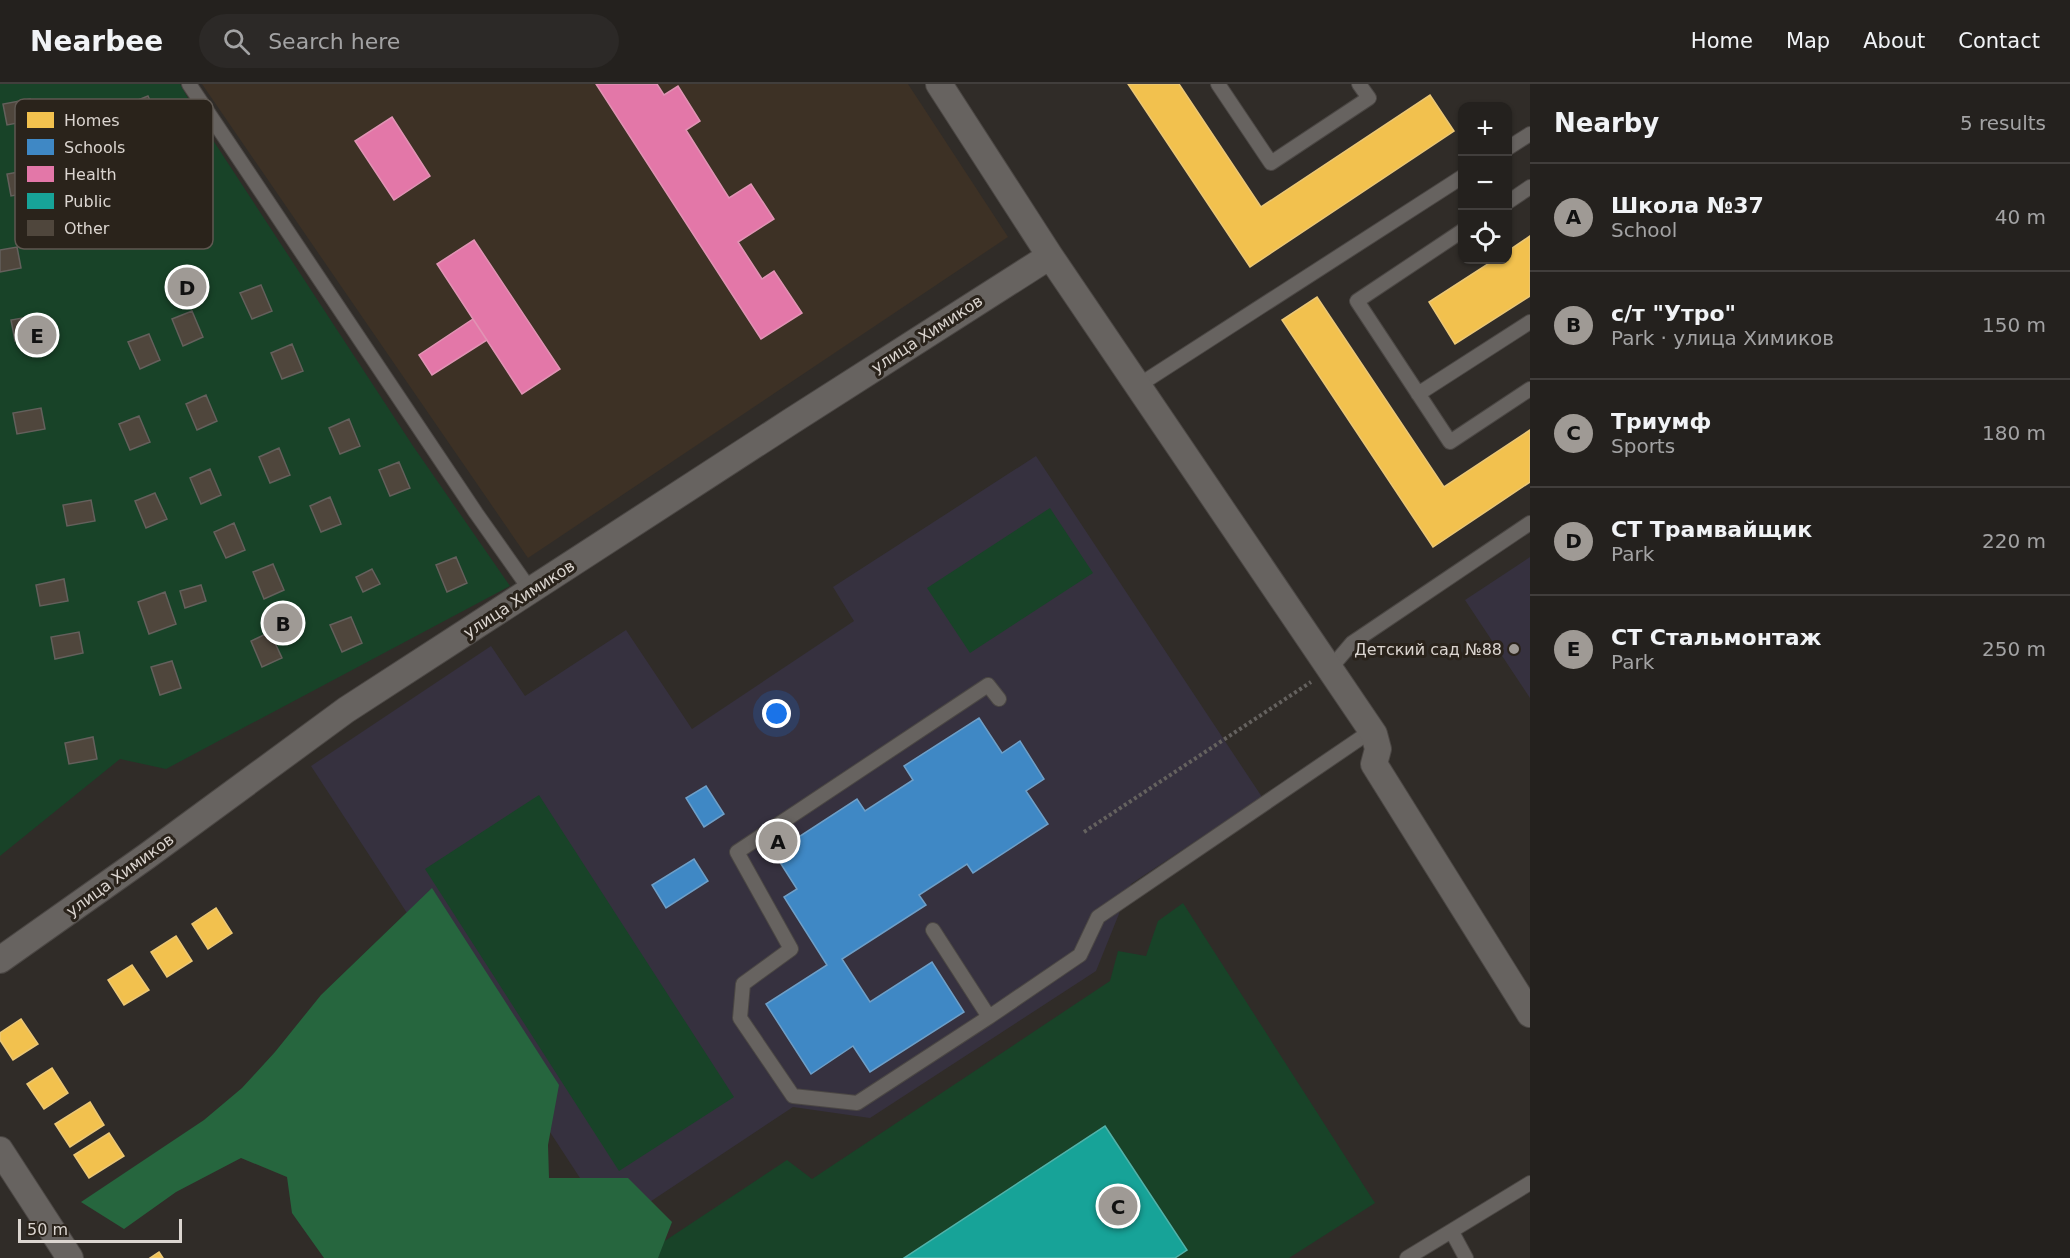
<!DOCTYPE html>
<html lang="en">
<head>
<meta charset="utf-8">
<style>
  body { margin:0; font-family:"DejaVu Sans",sans-serif; background:#2c2927; color:#f1f3f6 }
  .controls { position:absolute; right:18px; top:18px; display:grid; overflow:hidden; border-radius:12px; box-shadow:0 2px 4px #0004 }
  .controls button { width:54px; height:54px; display:grid; place-items:center; padding:0; border:0; border-bottom:2px solid #413e3c; background:#24211e; color:#f1f3f6; font:30px sans-serif }
  .scale { position:absolute; left:18px; bottom:15px; width:164px; box-sizing:border-box; padding-left:6px; border:3px solid #dbd5d0; border-top:0; font-size:16px; line-height:21px; white-space:nowrap; color:#dbd5d0; -webkit-text-stroke:4px #2a231b; paint-order:stroke }
  .you { position:absolute; left:777px; top:630px; width:21px; height:21px; margin:-15px; border:4px solid #fff; border-radius:50%; background:#1a73e8; box-shadow:0 0 0 9px #1a73e833 }
  .badge { display:grid; place-items:center; width:39px; height:39px; border-radius:50%; background:#9f9a95; color:#111; font-size:20px; font-weight:700 }
  .pin { position:absolute; translate:-50% -50%; border:3px solid #fff; box-shadow:0 2px 6px #0006 }
  .list { margin:0; padding:0; list-style:none }
  h2 { display:flex; justify-content:space-between; align-items:center; height:78px; margin:0; padding:0 24px; font-size:26px }
  h2 small { font-size:20px; font-weight:400; color:#a3a3a4 }
  .list li { display:grid; grid-template-columns:39px 1fr auto; gap:18px; align-items:center; box-sizing:border-box; height:108px; padding:0 24px; border-top:2px solid #413e3c }
  .list b { display:block; font-size:22px; white-space:nowrap }
  .list p { margin:0; font-size:20px; white-space:nowrap; color:#a3a3a4 }
  .list em { font-size:20px; font-style:normal; color:#a3a3a4 }
  .icon { flex:none; width:33px; height:33px; fill:none; stroke:currentColor; stroke-width:2; stroke-linecap:round; stroke-linejoin:round }
  .map { position:relative; flex:none; width:1530px; height:1174px; overflow:hidden }
  header { display:flex; align-items:center; gap:36px; box-sizing:border-box; height:84px; padding:0 30px; background:#24211e; border-bottom:2px solid #413e3c }
  header strong { font-size:28px }
  nav { display:flex; gap:33px; margin-inline-start:auto; font-size:21px }
  .search { width:420px; height:54px; background:#2c2927; display:flex; align-items:center; gap:15px; box-sizing:border-box; padding:0 21px; border-radius:33px; color:#a3a3a4; font-size:22px }
  main { display:flex }
  aside { flex:1; background:#24211e }
  .map>svg:first-child { display:block }
  .built { fill:#3d3125 }
  .education { fill:#36313f }
  .green { fill:#184328 }
  .forest { fill:#26663e }
  .homes { fill:#f2c14e; stroke:#ebc775; stroke-width:1.5 }
  .schools { fill:#3f88c5; stroke:#6e9fc8; stroke-width:1.5 }
  .health { fill:#e377a8; stroke:#e193b4; stroke-width:1.5 }
  .public { fill:#17a398; stroke:#52b2a9; stroke-width:1.5 }
  .building { fill:#4f463c; stroke:#64605c; stroke-width:1.5 }
  .lines { fill:none; stroke-linecap:round; stroke-linejoin:round }
  .lane-casing { stroke:#4b4744; stroke-width:16 }
  .street-casing { stroke:#4b4744; stroke-width:28 }
  .path { stroke:#65625f; stroke-width:4; stroke-dasharray:3 3; stroke-linecap:butt }
  .lane { stroke:#676360; stroke-width:14 }
  .street { stroke:#676360; stroke-width:26 }
  .poi-dot { fill:#9f9a95; stroke:#2a231b; stroke-width:2 }
  .labels { text-anchor:middle; dominant-baseline:central; stroke-width:6; stroke-linejoin:round; paint-order:stroke }
  .street-label { font-size:16px; fill:#dbd5d0; stroke:#2a231b }
  .poi-label { font-size:16px; fill:#dbd5d0; stroke:#2a231b; text-anchor:end }
  .key { fill:#2a231b; stroke:#5f5851; stroke-width:1.5 }
  .key-label { font-size:16px; fill:#dbd5d0 }
</style>
</head>
<body>
<header>
<strong>Nearbee</strong>
<div class="search"><svg class="icon" aria-label="search" viewBox="0 0 24 24"><circle cx="10" cy="10" r="6"/><path d="M15 15l6 6"/></svg>Search here</div>
<nav><a>Home</a><a>Map</a><a>About</a><a>Contact</a></nav>
</header>
<main>
<div class="map">
<svg width="1530" height="1174" viewBox="0 0 1530 1174">
  <rect width="100%" height="100%" fill="#302c28"/>
  <!-- built -->
  <path class="built" d="M 202,0 L 908,0 L 1008,153 L 528,474 Z"/>
  <!-- education -->
  <path class="education" d="M 1036,372 L 1262,713 L 1131,800 L 1096,887 L 870,1034 L 793,1023 L 612,1143 L 311,682 L 491,562 L 525,612 L 626,546 L 692,645 L 854,537 L 833,503 Z
    M 1530,473 L 1530,614 L 1465,516 Z"/>
  <!-- green -->
  <path class="green" d="M 0,0 L 180,0 L 205,44 L 413,362 L 510,502 L 166,685 L 120,675 L 0,772 Z
    M 1050,424 L 1093,489 L 970,569 L 927,504 Z
    M 539,711 L 734,1013 L 619,1087 L 425,785 Z
    M 1183,819 L 1375,1119 L 1289,1174 L 639,1174 L 787,1076 L 812,1095 L 1110,897 L 1118,867 L 1146,872 L 1158,837 Z"/>
  <!-- forest -->
  <path class="forest" d="M 432,804 L 559,1001 L 548,1061 L 549,1094 L 628,1094 L 672,1138 L 658,1174 L 324,1174 L 292,1129 L 287,1093 L 241,1074 L 176,1108 L 124,1145 L 81,1118 L 204,1036 L 242,1004 L 275,968 L 321,911 Z"/>
  <!-- homes -->
  <path class="homes" d="M 1128,0 L 1179,0 L 1261,123 L 1430,11 L 1454,47 L 1250,183 Z
    M 1530,152 L 1530,212 L 1455,260 L 1429,218 L 1494,176 L 1508,176 L 1508,167 Z
    M 1317,213 L 1444,403 L 1530,346 L 1530,398 L 1433,463 L 1282,236 Z
    M 216,824 L 232,849 L 208,865 L 192,840 Z
    M 176,852 L 192,877 L 167,893 L 151,868 Z
    M 132,881 L 149,906 L 124,921 L 108,896 Z
    M 21,935 L 38,960 L 13,976 L 0,956 L 0,949 Z
    M 52,984 L 68,1009 L 44,1025 L 27,1000 Z
    M 90,1018 L 104,1041 L 70,1063 L 55,1040 Z
    M 109,1049 L 124,1072 L 89,1094 L 74,1071 Z
    M 159,1168 L 163,1174 L 150,1174 Z"/>
  <!-- schools -->
  <path class="schools" d="M 979,634 L 1002,669 L 1020,657 L 1044,695 L 1026,707 L 1048,740 L 973,789 L 967,780 L 919,811 L 926,821 L 842,875 L 870,918 L 932,878 L 964,928 L 870,988 L 853,962 L 811,990 L 766,920 L 827,881 L 784,813 L 797,805 L 774,769 L 857,715 L 865,727 L 913,696 L 904,682 Z
    M 706,702 L 724,730 L 704,743 L 686,714 Z
    M 694,775 L 708,797 L 666,824 L 652,801 Z"/>
  <!-- health -->
  <path class="health" d="M 596,0 L 657,0 L 664,11 L 678,2 L 700,37 L 686,46 L 729,114 L 751,100 L 774,135 L 738,158 L 762,195 L 774,187 L 802,229 L 761,255 Z
    M 392,33 L 430,92 L 394,116 L 355,57 Z
    M 474,156 L 560,285 L 522,310 L 437,180 Z
    M 473,235 L 487,256 L 432,291 L 419,271 Z"/>
  <!-- public -->
  <path class="public" d="M 1105,1042 L 1187,1166 L 1175,1174 L 904,1174 Z"/>
  <!-- building -->
  <path class="building" d="M 148,12 L 160,38 L 140,47 L 128,20 Z
    M 30,15 L 34,36 L 7,41 L 3,20 Z
    M 35,85 L 39,107 L 11,112 L 7,90 Z
    M 17,163 L 21,184 L 0,188 L 0,166 Z
    M 261,201 L 272,227 L 252,235 L 240,209 Z
    M 192,227 L 203,253 L 183,262 L 172,235 Z
    M 39,231 L 43,252 L 15,257 L 11,236 Z
    M 149,250 L 160,276 L 140,285 L 128,258 Z
    M 292,260 L 303,287 L 282,295 L 271,269 Z
    M 206,311 L 217,337 L 197,346 L 186,320 Z
    M 41,324 L 45,345 L 17,350 L 13,329 Z
    M 139,332 L 150,358 L 130,366 L 119,340 Z
    M 349,335 L 360,362 L 340,370 L 329,344 Z
    M 279,364 L 290,391 L 270,399 L 259,373 Z
    M 399,378 L 410,404 L 390,412 L 379,386 Z
    M 210,385 L 221,411 L 201,420 L 190,394 Z
    M 155,409 L 167,435 L 146,444 L 135,417 Z
    M 330,413 L 341,440 L 321,448 L 310,422 Z
    M 91,416 L 95,437 L 67,442 L 63,421 Z
    M 234,439 L 245,466 L 226,474 L 214,448 Z
    M 456,473 L 467,499 L 447,508 L 436,481 Z
    M 273,480 L 284,506 L 264,515 L 253,488 Z
    M 372,485 L 380,500 L 363,508 L 356,493 Z
    M 64,495 L 68,517 L 40,522 L 36,501 Z
    M 201,501 L 206,517 L 185,524 L 180,507 Z
    M 165,508 L 176,540 L 149,550 L 138,518 Z
    M 351,533 L 362,559 L 342,568 L 330,541 Z
    M 79,548 L 83,569 L 55,575 L 51,553 Z
    M 270,548 L 282,574 L 262,583 L 251,557 Z
    M 172,577 L 181,604 L 160,611 L 151,583 Z
    M 93,653 L 97,675 L 69,680 L 65,659 Z"/>
  <g class="lines">
    <defs>
      <path id="lane" d="M 189,0 L 476,429 L 531,507
        M 1218,0 L 1271,79 L 1369,14 L 1359,0
        M 1508,64 L 1530,50
        M 1508,118 L 1530,103
        M 1462,147 L 1357,217 L 1450,358 L 1530,305
        M 1139,301 L 1462,93
        M 1418,310 L 1530,238
        M 1329,586 L 1352,559 L 1530,439
        M 933,846 L 989,933 L 857,1019 L 793,1012 L 740,934 L 743,900 L 791,865 L 737,768 L 988,601 L 999,615
        M 989,933 L 1080,871 L 1098,833 L 1371,647
        M 1452,1148 L 1466,1174
        M 1407,1174 L 1530,1099"/>
      <path id="street" d="M 939,0 L 1050,172 L 1374,650 L 1378,665 L 1374,680 L 1530,930
        M 0,876 L 147,772 L 346,626 L 790,338 L 1050,172
        M 0,1066 L 70,1174"/>
    </defs>
    <!-- lane casing -->
    <use href="#lane" class="lane-casing"/>
    <!-- street casing -->
    <use href="#street" class="street-casing"/>
    <!-- path -->
    <path class="path" d="M 1084,748 L 1311,598"/>
    <!-- lane -->
    <use href="#lane" class="lane"/>
    <!-- street -->
    <use href="#street" class="street"/>
  </g>
  <!-- markers -->
  <circle class="poi-dot" cx="1514" cy="565" r="6"/>
  <g class="labels">
    <!-- street labels -->
    <g class="street-label">
      <text transform="translate(927 250) rotate(-33)">улица Химиков</text>
      <text transform="translate(519 515) rotate(-33)">улица Химиков</text>
      <text transform="translate(120 791) rotate(-36)">улица Химиков</text>
    </g>
    <!-- poi labels -->
    <g class="poi-label">
      <text x="1502" y="565">Детский сад №88</text>
    </g>
  </g>
  <!-- legend -->
  <rect x="15" y="15" width="198" height="150" rx="9" class="key"/>
  <rect x="27" y="28" width="27" height="16" fill="#f2c14e"/>
  <rect x="27" y="55" width="27" height="16" fill="#3f88c5"/>
  <rect x="27" y="82" width="27" height="16" fill="#e377a8"/>
  <rect x="27" y="109" width="27" height="16" fill="#17a398"/>
  <rect x="27" y="136" width="27" height="16" fill="#4f463c"/>
  <g class="key-label">
    <text x="64" y="42">Homes</text>
    <text x="64" y="69">Schools</text>
    <text x="64" y="96">Health</text>
    <text x="64" y="123">Public</text>
    <text x="64" y="150">Other</text>
  </g>
</svg>
<div class="controls">
<button>+</button>
<button>−</button>
<button><svg class="icon" aria-label="locate" viewBox="0 0 24 24"><circle cx="12" cy="12" r="6"/><path d="M12 2v4M12 18v4M2 12h4M18 12h4"/></svg></button>
</div>
<div class="scale">50 m</div>
<div class="you"></div>
<div class="pin badge" style="left:778px;top:757px">A</div>
<div class="pin badge" style="left:283px;top:539px">B</div>
<div class="pin badge" style="left:1118px;top:1122px">C</div>
<div class="pin badge" style="left:187px;top:203px">D</div>
<div class="pin badge" style="left:37px;top:251px">E</div>
</div>
<aside>
<h2>Nearby<small>5 results</small></h2>
<ul class="list">
<li><span class="badge">A</span><div><b>Школа №37</b><p>School</p></div><em>40 m</em></li>
<li><span class="badge">B</span><div><b>с/т &quot;Утро&quot;</b><p>Park · улица Химиков</p></div><em>150 m</em></li>
<li><span class="badge">C</span><div><b>Триумф</b><p>Sports</p></div><em>180 m</em></li>
<li><span class="badge">D</span><div><b>СТ Трамвайщик</b><p>Park</p></div><em>220 m</em></li>
<li><span class="badge">E</span><div><b>СТ Стальмонтаж</b><p>Park</p></div><em>250 m</em></li>
</ul>
</aside>
</main>
</body>
</html>
